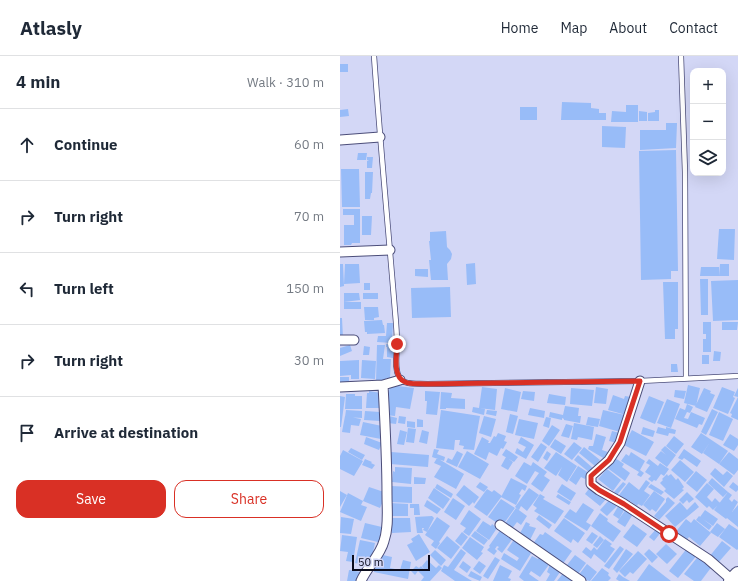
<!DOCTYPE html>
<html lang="en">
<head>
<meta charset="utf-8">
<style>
  body { margin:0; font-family:"IBM Plex Sans",sans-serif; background:#f2f2f3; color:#1f2937 }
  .controls { position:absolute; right:12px; top:12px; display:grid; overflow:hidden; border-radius:8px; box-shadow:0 4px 16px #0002 }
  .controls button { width:36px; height:36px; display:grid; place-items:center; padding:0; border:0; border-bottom:1px solid #e0e1e3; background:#fff; color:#1f2937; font:20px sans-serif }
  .scale { position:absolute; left:12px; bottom:10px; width:78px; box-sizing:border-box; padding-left:4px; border:2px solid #0a0b1c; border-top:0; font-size:11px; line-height:14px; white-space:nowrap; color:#0a0b1c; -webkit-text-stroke:3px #d3d7f6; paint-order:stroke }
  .stop { position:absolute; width:12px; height:12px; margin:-9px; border:3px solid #d93025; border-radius:50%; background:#fff }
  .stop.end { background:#d93025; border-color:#fff; box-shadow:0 1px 4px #0008 }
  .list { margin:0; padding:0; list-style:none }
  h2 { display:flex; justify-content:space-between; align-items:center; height:52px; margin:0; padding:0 16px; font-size:17px }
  h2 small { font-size:13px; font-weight:400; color:#747a83 }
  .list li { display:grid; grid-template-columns:26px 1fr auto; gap:12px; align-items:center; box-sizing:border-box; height:72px; padding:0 16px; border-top:1px solid #e0e1e3 }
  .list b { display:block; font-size:15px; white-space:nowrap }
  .list em { font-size:13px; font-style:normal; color:#747a83 }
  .actions { display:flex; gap:8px; padding:12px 16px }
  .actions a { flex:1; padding:9px 0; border:1px solid #d93025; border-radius:12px; text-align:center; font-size:14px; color:#d93025 }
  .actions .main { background:#d93025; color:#fff }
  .icon { flex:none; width:22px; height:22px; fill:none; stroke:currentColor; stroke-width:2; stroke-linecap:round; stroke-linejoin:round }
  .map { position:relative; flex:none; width:398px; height:525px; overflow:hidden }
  header { display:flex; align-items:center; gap:24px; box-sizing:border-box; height:56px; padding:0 20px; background:#fff; border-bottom:1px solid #e0e1e3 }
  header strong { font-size:19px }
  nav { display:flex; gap:22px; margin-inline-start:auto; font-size:14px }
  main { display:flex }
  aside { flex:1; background:#fff }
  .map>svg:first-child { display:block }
  .building { fill:#98bcf8 }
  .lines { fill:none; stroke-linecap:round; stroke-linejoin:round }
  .service-casing { stroke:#4b4d79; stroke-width:6 }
  .minor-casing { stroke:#4b4d79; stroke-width:11 }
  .primary-casing { stroke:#4b4d79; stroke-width:16 }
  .service { stroke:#fff; stroke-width:4.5 }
  .minor { stroke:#fff; stroke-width:9 }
  .primary { stroke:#fff; stroke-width:14 }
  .route { stroke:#d93025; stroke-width:5 }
</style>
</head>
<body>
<header>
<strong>Atlasly</strong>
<nav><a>Home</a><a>Map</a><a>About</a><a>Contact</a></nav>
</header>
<main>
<aside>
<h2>4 min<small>Walk · 310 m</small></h2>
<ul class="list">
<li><svg class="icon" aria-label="ahead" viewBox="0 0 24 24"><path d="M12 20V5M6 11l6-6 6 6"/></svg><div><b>Continue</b></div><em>60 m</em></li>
<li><svg class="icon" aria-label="right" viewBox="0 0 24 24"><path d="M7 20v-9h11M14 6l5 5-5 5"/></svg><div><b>Turn right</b></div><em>70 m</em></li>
<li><svg class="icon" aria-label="left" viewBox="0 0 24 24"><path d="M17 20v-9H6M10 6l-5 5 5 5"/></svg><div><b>Turn left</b></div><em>150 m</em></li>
<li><svg class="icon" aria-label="right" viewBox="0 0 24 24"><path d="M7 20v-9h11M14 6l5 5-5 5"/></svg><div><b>Turn right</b></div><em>30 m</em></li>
<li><svg class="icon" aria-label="arrive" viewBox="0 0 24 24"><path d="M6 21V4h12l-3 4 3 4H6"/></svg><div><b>Arrive at destination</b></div></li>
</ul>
<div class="actions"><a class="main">Save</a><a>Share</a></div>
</aside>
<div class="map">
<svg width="398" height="525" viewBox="0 0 398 525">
  <rect width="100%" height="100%" fill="#d3d7f6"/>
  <!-- building -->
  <path class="building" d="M 0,8 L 8,8 L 8,16 L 0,16 Z
    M 222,46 L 251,47 L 251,52 L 259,53 L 259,57 L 266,57 L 266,64 L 221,64 Z
    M 286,49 L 298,49 L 298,66 L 271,66 L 272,55 L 286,56 Z
    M 180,51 L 197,51 L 197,64 L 180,64 Z
    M 8,53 L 9,60 L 0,61 L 0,54 Z
    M 315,54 L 319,54 L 319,65 L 308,65 L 308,57 L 315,56 Z
    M 299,55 L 307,56 L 307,65 L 299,65 Z
    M 326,67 L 337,67 L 336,92 L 300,94 L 300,74 L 326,74 Z
    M 262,70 L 286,71 L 285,92 L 262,91 Z
    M 336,94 L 338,215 L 331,215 L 331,223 L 301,224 L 299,95 Z
    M 18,97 L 27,97 L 26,104 L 17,104 Z
    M 27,101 L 33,101 L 32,112 L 27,112 L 27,105 L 29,105 L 27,104 Z
    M 1,113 L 19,113 L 20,151 L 2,151 Z
    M 25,116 L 33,116 L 32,137 L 31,137 L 30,143 L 25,143 Z
    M 3,153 L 20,153 L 20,187 L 12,187 L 11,189 L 4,189 L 4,169 L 14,169 L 14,159 L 3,159 Z
    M 22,160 L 32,160 L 31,179 L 22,179 Z
    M 379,173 L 395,173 L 394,204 L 377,203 Z
    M 106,175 L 107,191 L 110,194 L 112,198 L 111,203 L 107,208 L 108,224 L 91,224 L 89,204 L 91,204 L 89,185 L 90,185 L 90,176 Z
    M 135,207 L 136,228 L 127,229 L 126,208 Z
    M 0,208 L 3,208 L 4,230 L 0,231 Z
    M 5,208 L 19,208 L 20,227 L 4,228 Z
    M 380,208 L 389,208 L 389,220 L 379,220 Z
    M 361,211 L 379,211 L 379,220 L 360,220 Z
    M 75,213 L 88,213 L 88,221 L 75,220 Z
    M 360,223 L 368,223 L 368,259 L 361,259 Z
    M 398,224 L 398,264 L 373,265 L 371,225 Z
    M 323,226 L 338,226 L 338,273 L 335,273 L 335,283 L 325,283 Z
    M 24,227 L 30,227 L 30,234 L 24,234 Z
    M 110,231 L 111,261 L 72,262 L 71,232 Z
    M 4,237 L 19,237 L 20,244 L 4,246 Z
    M 23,237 L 38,237 L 38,243 L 23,243 Z
    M 4,246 L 21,246 L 21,253 L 4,253 Z
    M 24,251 L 38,251 L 39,261 L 34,262 L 34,264 L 25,264 Z
    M 0,262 L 2,262 L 3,282 L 0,282 Z
    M 42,264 L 43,269 L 44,269 L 45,277 L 27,278 L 27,276 L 25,276 L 24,265 Z
    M 363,266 L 371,266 L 371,296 L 363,296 L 363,283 L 366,283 L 366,278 L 363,278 Z
    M 382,266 L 398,266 L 397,274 L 382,274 Z
    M 47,267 L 53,267 L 52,287 L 37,286 L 38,280 L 46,280 Z
    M 46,288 L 54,289 L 53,302 L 47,301 L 47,291 L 46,291 Z
    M 10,289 L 12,295 L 0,300 L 0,292 Z
    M 37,289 L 45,289 L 43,303 L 51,303 L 50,322 L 46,322 L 46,325 L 36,325 Z
    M 24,290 L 30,291 L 29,299 L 23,299 Z
    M 374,295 L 381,296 L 380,305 L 373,305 Z
    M 362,299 L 369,299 L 369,308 L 362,308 Z
    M 19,304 L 19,323 L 11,323 L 11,319 L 0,320 L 0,305 Z
    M 22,304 L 36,305 L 35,323 L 21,322 Z
    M 331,308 L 337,308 L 338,316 L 331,316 Z
    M 0,321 L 9,321 L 9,329 L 0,328 Z
    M 50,329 L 74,332 L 70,353 L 56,351 L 55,360 L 46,359 Z
    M 348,329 L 360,332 L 356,350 L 344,347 Z
    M 142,331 L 157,333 L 155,354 L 139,352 Z
    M 256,331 L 268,333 L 266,348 L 254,347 Z
    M 382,331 L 395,336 L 393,341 L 395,342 L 388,358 L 373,352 Z
    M 165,332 L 181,336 L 177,356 L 161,353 Z
    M 231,332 L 254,334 L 252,350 L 230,348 Z
    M 364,332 L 371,335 L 370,337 L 375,339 L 367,356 L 355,351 Z
    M 398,332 L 398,364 L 391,361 L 392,358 L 390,357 L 398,341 L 394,340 Z
    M 335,334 L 346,335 L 344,343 L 334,341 Z
    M 29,335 L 41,337 L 41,352 L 26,352 L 27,337 L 29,337 Z
    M 85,335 L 100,336 L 97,359 L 86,358 L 87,345 L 85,345 Z
    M 183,335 L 195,336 L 194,345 L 181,343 Z
    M 101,336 L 112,337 L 111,342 L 125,343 L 125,353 L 106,352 L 106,353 L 100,353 Z
    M 6,338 L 15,338 L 15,340 L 22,340 L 22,353 L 5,353 Z
    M 209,338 L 226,341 L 225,349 L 207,347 Z
    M 273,339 L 284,343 L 285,340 L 291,341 L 286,359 L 268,354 Z
    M 0,340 L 5,341 L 1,371 L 0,371 Z
    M 309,340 L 324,346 L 315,368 L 300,362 Z
    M 327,343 L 340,348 L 331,372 L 317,367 Z
    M 347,348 L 353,351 L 350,357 L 347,356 L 344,362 L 348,363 L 351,356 L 365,362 L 362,369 L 359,368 L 357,372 L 335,363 L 340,352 L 345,354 Z
    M 225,350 L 239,352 L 238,360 L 241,360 L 240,367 L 224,364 L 224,363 L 222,362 L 222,364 L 209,361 L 210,356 L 223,359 Z
    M 133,351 L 145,353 L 144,359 L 132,356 Z
    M 190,352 L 205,355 L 204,362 L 188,359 Z
    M 372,353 L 378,356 L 366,379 L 361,376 Z
    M 6,354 L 22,355 L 22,362 L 5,361 Z
    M 101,354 L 140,360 L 134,394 L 123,393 L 124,390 L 119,389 L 120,384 L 115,384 L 114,394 L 96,392 Z
    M 147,354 L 157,355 L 156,360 L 146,358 Z
    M 263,354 L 285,359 L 280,376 L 259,370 Z
    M 25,355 L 40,356 L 40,365 L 24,364 Z
    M 379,356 L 393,363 L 383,385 L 369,379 Z
    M 170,358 L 178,360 L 173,378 L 166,376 Z
    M 5,360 L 21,363 L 19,370 L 11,369 L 10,377 L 2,376 Z
    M 49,360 L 57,362 L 56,368 L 48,367 Z
    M 59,360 L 66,361 L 65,368 L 58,367 Z
    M 144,360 L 156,363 L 151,381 L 139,377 Z
    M 206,361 L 211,362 L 209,372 L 203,370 Z
    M 248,361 L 260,363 L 258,371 L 246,369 Z
    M 77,363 L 83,364 L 83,371 L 77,371 Z
    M 179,363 L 198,367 L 194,383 L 175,379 Z
    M 67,365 L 75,366 L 75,372 L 67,371 Z
    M 23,366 L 42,370 L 41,383 L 20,379 Z
    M 234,367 L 254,371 L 252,384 L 238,381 L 237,384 L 231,383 Z
    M 226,368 L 233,370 L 229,382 L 221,380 Z
    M 212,369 L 220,374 L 209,390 L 202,385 Z
    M 303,371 L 315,375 L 313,381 L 301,378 Z
    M 318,371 L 326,373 L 326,371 L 336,374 L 335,378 L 329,377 L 328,380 L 316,377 Z
    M 68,372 L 76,373 L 74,387 L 66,386 Z
    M 60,374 L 67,376 L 64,389 L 57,388 Z
    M 82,374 L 89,376 L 87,388 L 79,386 Z
    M 292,374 L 314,386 L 306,400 L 284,389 Z
    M 272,375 L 280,377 L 277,387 L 269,385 Z
    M 158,377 L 166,380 L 164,385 L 167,386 L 163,393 L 161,392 L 157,400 L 149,396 L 146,404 L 134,398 L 142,381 L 149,385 L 148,387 L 150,387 L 154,380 L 156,381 Z
    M 361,377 L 388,395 L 379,408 L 363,397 L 370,386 L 362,398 L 351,391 Z
    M 256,378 L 266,381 L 262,394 L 268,396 L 265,403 L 248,393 L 249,390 L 253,390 Z
    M 390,378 L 398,383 L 398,389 L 394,395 L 383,389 Z
    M 334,380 L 344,388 L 336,398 L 326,390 Z
    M 26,381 L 42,387 L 39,394 L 24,388 Z
    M 181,381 L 194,389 L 186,403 L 175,397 L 177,392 L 183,396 L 186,391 L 178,387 Z
    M 215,383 L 226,390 L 221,398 L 210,391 Z
    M 234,386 L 242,392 L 232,404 L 224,398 Z
    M 201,387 L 207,391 L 198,406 L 191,401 Z
    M 325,390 L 336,399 L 327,411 L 315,402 L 321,395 L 326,399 L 321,394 Z
    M 244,391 L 260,404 L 255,410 L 239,397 Z
    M 11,392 L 25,399 L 22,404 L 8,396 Z
    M 94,393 L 99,394 L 97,398 L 105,401 L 104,405 L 92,401 Z
    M 166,393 L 178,401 L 174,406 L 162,399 Z
    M 344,393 L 361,405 L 357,411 L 344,402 L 342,404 L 338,402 Z
    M 3,394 L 23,405 L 14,420 L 0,413 L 0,400 Z
    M 117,395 L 123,398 L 117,411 L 106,406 L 108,402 L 112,404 Z
    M 127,395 L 149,408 L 140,423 L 118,411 Z
    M 207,395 L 211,398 L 207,405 L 203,402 Z
    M 51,396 L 89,399 L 88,411 L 50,408 Z
    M 216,396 L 237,410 L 227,426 L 218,419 L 222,411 L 216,420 L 204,412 Z
    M 291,396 L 305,405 L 300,414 L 304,417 L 301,421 L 297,419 L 299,416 L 281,405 L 286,398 L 289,400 Z
    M 389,396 L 398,403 L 398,414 L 394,419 L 379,408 Z
    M 238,399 L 254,413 L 250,417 L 234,404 Z
    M 166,401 L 173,406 L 168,414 L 161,410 Z
    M 97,402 L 124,418 L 116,433 L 94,421 L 101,410 L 94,407 Z
    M 275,402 L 284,408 L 282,411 L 290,417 L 285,425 L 266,411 Z
    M 25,403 L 32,406 L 31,407 L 35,409 L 32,413 L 22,409 Z
    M 309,403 L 318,410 L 320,407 L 329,413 L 324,420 L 321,418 L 316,425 L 314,424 L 312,426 L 308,423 L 311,420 L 305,416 L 310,409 L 306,407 Z
    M 340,404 L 354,416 L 345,426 L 331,414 Z
    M 184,406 L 191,410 L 193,406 L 207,416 L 204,420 L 210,424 L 202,436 L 191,428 L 199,417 L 195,415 L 187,428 L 175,420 Z
    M 238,410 L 249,417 L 245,423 L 241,421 L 236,429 L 229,424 Z
    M 55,411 L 72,412 L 71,428 L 52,426 L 53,415 L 55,416 Z
    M 375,412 L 383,419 L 387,415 L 393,420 L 384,431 L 370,418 Z
    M 267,413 L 281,424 L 273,435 L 258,423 Z
    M 356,415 L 367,424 L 357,436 L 346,427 Z
    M 327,418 L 328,420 L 331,418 L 336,424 L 338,422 L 344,431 L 342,433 L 344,434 L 334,443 L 324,435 L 326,433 L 320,427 L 323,424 L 322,423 Z
    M 74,421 L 86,422 L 85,428 L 74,428 Z
    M 171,422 L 187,430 L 185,435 L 182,433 L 179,438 L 181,439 L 176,449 L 161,441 Z
    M 372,422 L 388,436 L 383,441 L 368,427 Z
    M 306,424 L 310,427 L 304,435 L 310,439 L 302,450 L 298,448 L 297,450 L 290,445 L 289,447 L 279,439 L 289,426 L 299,434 Z
    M 140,426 L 148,431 L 144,436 L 136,431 Z
    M 283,426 L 286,428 L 277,439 L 274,436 Z
    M 393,426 L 398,430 L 398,434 L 396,436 L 389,431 Z
    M 367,427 L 374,433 L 367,441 L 372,446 L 375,442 L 380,447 L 373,454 L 369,450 L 367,452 L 355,441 Z
    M 97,428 L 113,438 L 111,442 L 95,432 Z
    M 222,428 L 236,437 L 231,445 L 217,436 Z
    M 311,428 L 324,436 L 321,439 L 308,431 Z
    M 124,429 L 139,441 L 134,448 L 133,446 L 129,450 L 116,439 Z
    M 51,430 L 72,431 L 72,447 L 50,446 Z
    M 251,430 L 267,442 L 260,450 L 245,438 Z
    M 29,431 L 44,436 L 45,441 L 40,452 L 23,445 L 21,449 L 27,451 L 21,465 L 0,456 L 8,437 L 23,445 Z
    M 94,432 L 110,443 L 103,453 L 88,442 Z
    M 189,432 L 199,439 L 187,455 L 181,450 L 179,454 L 175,451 Z
    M 147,433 L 152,436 L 154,434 L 162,440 L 147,460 L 134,451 Z
    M 0,435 L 7,439 L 0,451 Z
    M 314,435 L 325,443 L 316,456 L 312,453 L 310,455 L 303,449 Z
    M 347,436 L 354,443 L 349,447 L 347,444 L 343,448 L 339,444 Z
    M 388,436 L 392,439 L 389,443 L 392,446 L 394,443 L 398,446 L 392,456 L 398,449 L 398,471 L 387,462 L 386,463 L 374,454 Z
    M 200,438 L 205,441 L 203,443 L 224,455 L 215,468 L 194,455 L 197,452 L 193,449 Z
    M 218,438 L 231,446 L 229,449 L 216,441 Z
    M 328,441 L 335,447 L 319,464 L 314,460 L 326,446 L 326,443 Z
    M 113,442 L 125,450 L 116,464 L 104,456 Z
    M 271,442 L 278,449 L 267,460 L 260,454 Z
    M 161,443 L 175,452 L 162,470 L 148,461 Z
    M 87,444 L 101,453 L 97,458 L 84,450 Z
    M 340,446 L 347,454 L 355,446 L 359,451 L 335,471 L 325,460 Z
    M 50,447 L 68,448 L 68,460 L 50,460 Z
    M 243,447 L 254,454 L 246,466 L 251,469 L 247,475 L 224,461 L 230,453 L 236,457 Z
    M 280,447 L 286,451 L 279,463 L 273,459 Z
    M 70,448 L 79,448 L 80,459 L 74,459 L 74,452 L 70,452 Z
    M 176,452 L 187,460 L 181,469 L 177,466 L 171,474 L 164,469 Z
    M 286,453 L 293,458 L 285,471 L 277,466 Z
    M 129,454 L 141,463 L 129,480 L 123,476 L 126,472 L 120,468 Z
    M 365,454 L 378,463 L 373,470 L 360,461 Z
    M 260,457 L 268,463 L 267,465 L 281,475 L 273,486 L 251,470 Z
    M 199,459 L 212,469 L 209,473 L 196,463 Z
    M 92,460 L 94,462 L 87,476 L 83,474 L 84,472 L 82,472 L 83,477 L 77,477 L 75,461 Z
    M 359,460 L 372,470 L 369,474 L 356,464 Z
    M 1,461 L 14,463 L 11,478 L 0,477 Z
    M 97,461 L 110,470 L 99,486 L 100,487 L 96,493 L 91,489 L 94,485 L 85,479 Z
    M 52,462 L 70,462 L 71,476 L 52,477 Z
    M 224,462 L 245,477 L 238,487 L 233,483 L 231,487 L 214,475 Z
    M 346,463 L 351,467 L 354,463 L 371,477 L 360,490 L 349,481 L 344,487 L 334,478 Z
    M 143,465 L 151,470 L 152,468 L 157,472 L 149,484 L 136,475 Z
    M 186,466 L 190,468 L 189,470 L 196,472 L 190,484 L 179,479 Z
    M 25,467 L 46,472 L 42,487 L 21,482 Z
    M 377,467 L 385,473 L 378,481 L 370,476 Z
    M 293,468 L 307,478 L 297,491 L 283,481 Z
    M 389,468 L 398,474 L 398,493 L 397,494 L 379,481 Z
    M 318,471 L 322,475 L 314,485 L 309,481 Z
    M 161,473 L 173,482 L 162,497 L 157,493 L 159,491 L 157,490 L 155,493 L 157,495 L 154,499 L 147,494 L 150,491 L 149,490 Z
    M 135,475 L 148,484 L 144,489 L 131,480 Z
    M 122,476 L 128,481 L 121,490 L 115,485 Z
    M 205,476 L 232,495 L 222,509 L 192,489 L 200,478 L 203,479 Z
    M 252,476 L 258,480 L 252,488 L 246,484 Z
    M 79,478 L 90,496 L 76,505 L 67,489 L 73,486 L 71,483 Z
    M 2,479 L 17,481 L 13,506 L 6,505 L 8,496 L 0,495 Z
    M 107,480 L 120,491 L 111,503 L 97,492 Z
    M 260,480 L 264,484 L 257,492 L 253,489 Z
    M 130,481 L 144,491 L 141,496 L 143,497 L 137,504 L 122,492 Z
    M 175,482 L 193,494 L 180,515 L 161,503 L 164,497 L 177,505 L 179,502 L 167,494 Z
    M 265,483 L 272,488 L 270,490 L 275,493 L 265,507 L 254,498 L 251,503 L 242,496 L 246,491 L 251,495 L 254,491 L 257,494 Z
    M 20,484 L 35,487 L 30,510 L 15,507 Z
    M 382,485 L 391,492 L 377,508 L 369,501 Z
    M 326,488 L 337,498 L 327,508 L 316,498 Z
    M 280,490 L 284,493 L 269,513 L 264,510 Z
    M 348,491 L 358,498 L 338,522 L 329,515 Z
    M 121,493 L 126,497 L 114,514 L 132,525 L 115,525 L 101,515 L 104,509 L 108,511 Z
    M 286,493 L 293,498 L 277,517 L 273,513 Z
    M 309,493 L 318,501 L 312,507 L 304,498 Z
    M 95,494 L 106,504 L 101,510 L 90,499 Z
    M 298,495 L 307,503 L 293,518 L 290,516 L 285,521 L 279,515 Z
    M 38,498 L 52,501 L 50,512 L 60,514 L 63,504 L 71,506 L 68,523 L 34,516 Z
    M 360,498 L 373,509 L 361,525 L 354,525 L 344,518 Z
    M 200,499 L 211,506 L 208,510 L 200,521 L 191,515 L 189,518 L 199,525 L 184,525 L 179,521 L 192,500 L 198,503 Z
    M 235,499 L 246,507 L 238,518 L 227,509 Z
    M 155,501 L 160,504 L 148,523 L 143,520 Z
    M 87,504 L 96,512 L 99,509 L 102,512 L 90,525 L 81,525 L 84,521 L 78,515 L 75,519 L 71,515 L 76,510 L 79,512 L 81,510 L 84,513 L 82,510 Z
    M 123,505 L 131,511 L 127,517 L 119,511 Z
    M 139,505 L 146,510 L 140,518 L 133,513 Z
    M 211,506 L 220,516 L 214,525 L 206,525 L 210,518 L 207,516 Z
    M 247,508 L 257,516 L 250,525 L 245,524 L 244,525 L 237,521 Z
    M 309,508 L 331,525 L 297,525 Z
    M 160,509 L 172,515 L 168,522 L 171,523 L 170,525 L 153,525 Z
    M 262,512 L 269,517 L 268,519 L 271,522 L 268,525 L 251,525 Z
    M 9,514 L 21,516 L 20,525 L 7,525 Z
    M 131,515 L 142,521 L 140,525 L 128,520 Z
    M 224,516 L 237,525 L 217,525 Z
    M 279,518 L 283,521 L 290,525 L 279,525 L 276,523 Z"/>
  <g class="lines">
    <defs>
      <path id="service" d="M 34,0 C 40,85 48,170 55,255 C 56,266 57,277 57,288 C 57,299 54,312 59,321 C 63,330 79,327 87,328 L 300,325 L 398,320
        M 341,0 L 345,116 L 346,322"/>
      <path id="minor" d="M 0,84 L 40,81
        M 0,196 L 50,194
        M 0,284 L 14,284
        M 300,325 L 280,387 L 269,404 L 251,420 L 251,428 L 259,434 L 284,448 L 368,503 L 392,524
        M 0,331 L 43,329 L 60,324
        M 160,469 L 241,525
        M 21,525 C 27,511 40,500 44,485 C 49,471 47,455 47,439 C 47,402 45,366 43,329"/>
      <path id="primary" d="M 391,525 L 398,518"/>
    </defs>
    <!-- service casing -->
    <use href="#service" class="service-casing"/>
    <!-- minor casing -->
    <use href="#minor" class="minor-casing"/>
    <!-- primary casing -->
    <use href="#primary" class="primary-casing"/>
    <!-- service -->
    <use href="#service" class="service"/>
    <!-- minor -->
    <use href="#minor" class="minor"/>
    <!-- primary -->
    <use href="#primary" class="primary"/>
  </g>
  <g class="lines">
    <!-- route -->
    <path class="route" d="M 57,288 C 57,298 52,321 65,326 C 71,329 80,327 87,328 L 300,325 L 280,386 L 269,404 L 251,420 L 251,428 L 259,434 L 284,448 L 329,478"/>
  </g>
</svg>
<div class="controls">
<button>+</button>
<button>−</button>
<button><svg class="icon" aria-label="layers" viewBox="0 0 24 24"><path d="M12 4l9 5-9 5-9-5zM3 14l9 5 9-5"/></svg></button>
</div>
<div class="scale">50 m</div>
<div class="stop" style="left:329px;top:478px"></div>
<div class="stop end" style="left:57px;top:288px"></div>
</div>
</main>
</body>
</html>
